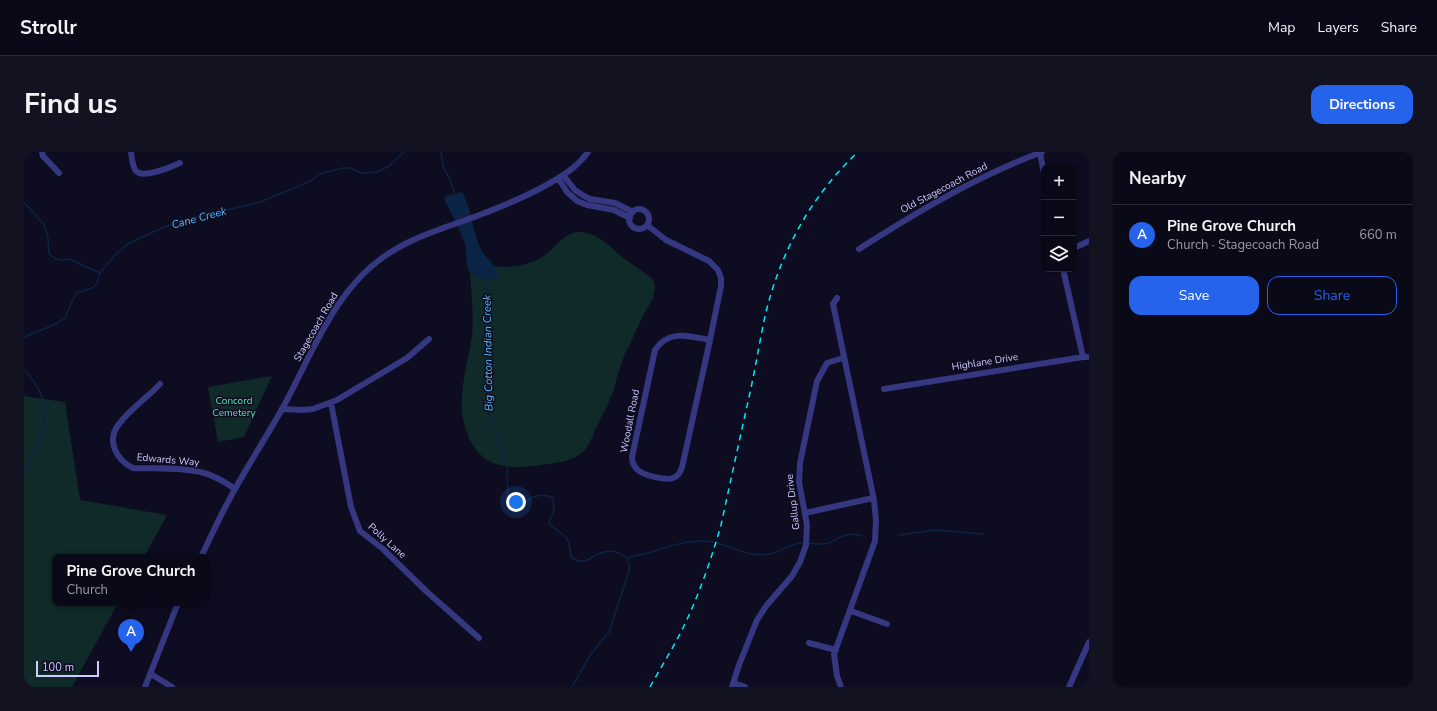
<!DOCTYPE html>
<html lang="en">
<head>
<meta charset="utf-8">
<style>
  body { margin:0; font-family:"Nunito Sans",sans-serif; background:#131221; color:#f1f3f6 }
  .controls { position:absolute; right:12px; top:12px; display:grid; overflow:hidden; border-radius:8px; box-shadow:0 1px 3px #0004 }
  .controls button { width:36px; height:36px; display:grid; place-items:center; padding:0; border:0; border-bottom:1px solid #2a2a37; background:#0a0918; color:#f1f3f6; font:20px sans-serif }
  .scale { position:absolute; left:12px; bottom:10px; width:63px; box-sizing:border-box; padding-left:4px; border:2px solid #cecbff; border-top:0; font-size:11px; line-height:14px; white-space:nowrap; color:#cecbff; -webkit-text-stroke:3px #0e0c20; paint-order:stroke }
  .you { position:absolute; left:492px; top:350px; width:14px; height:14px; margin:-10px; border:3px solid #fff; border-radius:50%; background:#1a73e8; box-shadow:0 0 0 6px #1a73e833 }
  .badge { display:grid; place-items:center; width:26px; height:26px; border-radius:50%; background:#2563eb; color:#fff; font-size:13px; font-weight:700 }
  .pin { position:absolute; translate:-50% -33px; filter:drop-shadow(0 1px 2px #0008) }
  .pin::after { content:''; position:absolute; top:21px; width:14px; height:12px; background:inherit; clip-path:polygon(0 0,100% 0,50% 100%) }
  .popup { position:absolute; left:28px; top:402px; width:158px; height:52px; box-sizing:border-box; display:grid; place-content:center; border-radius:8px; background:#0a0918; filter:drop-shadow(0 1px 3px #0005); font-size:13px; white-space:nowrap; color:#999aa2 }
  .popup b { font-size:15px; color:#f1f3f6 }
  .popup::after { content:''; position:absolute; left:50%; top:100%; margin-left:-8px; border:8px solid transparent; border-top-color:#0a0918 }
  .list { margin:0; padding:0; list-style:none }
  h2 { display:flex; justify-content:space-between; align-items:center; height:52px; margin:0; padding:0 16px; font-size:17px }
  h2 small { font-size:13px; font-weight:400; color:#999aa2 }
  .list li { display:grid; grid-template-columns:26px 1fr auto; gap:12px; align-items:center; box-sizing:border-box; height:60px; padding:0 16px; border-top:1px solid #2a2a37 }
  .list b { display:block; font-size:15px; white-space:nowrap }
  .list p { margin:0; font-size:13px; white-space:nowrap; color:#999aa2 }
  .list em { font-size:13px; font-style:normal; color:#999aa2 }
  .actions { display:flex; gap:8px; padding:12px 16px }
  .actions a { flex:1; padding:9px 0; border:1px solid #2563eb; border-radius:12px; text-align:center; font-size:14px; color:#2563eb }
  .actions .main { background:#2563eb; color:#fff }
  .icon { flex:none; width:22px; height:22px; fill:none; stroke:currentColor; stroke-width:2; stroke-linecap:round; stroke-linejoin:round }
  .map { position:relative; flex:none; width:1065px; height:535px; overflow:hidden; border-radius:12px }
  header { display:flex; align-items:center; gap:24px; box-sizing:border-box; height:56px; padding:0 20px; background:#0a0918; border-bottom:1px solid #2a2a37 }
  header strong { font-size:19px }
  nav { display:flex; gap:22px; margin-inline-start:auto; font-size:14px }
  .intro { display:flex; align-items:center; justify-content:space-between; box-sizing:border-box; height:96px; padding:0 24px }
  h1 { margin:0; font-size:28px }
  .button { padding:10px 18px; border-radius:12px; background:#2563eb; color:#fff; font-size:14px; font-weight:700 }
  main { display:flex; gap:24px; padding:0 24px }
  aside { flex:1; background:#0a0918; border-radius:12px; box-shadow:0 1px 3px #0004 }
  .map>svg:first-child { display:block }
  .green { fill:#0f2a28 }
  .water { fill:#0b2445 }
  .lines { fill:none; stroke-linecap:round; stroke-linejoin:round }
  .stream { stroke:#0b2445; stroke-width:1.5 }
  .minor { stroke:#353780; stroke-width:6 }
  .rail { stroke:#00eaf6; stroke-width:1.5; stroke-dasharray:6 5; stroke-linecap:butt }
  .labels { text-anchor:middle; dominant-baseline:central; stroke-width:3; stroke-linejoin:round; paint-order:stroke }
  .street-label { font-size:10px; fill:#cecbff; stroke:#0e0c20 }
  .park-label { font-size:10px; fill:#54e2b7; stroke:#0e0c20 }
  .water-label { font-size:11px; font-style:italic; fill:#59bbff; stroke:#0e0c20 }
</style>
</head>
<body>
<header>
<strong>Strollr</strong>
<nav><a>Map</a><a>Layers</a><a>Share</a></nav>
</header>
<div class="intro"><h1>Find us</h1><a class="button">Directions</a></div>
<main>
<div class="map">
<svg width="1065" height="535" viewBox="0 0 1065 535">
  <rect width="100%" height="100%" fill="#0e0c20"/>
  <!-- green -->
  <path class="green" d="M 552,80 C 571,79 583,91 596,103 C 601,108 628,125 629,128 C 632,133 630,141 629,146 C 626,152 622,158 619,164 C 613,176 608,188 602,200 C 596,213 593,226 589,240 C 584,253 577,265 571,278 C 568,286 565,293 560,299 C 550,309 536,310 524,312 C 486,318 454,319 441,275 C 432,245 444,213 448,183 C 450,162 447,140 446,119 L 452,123 L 468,128 L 471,116 L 469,114 C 489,117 512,113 527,98 C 535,90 541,83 552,80 Z
    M 248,224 L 220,285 L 194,290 L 184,235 Z
    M 0,244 L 41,250 L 56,348 L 143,363 L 120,405 L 31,405 L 31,451 L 94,451 L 48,535 L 0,535 Z"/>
  <!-- water -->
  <path class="water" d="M 438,40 C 448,57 448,79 457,97 C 461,105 475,117 475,125 C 469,130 451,125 446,120 C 441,113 443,100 441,92 C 436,76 427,62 420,47 L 422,44 Z"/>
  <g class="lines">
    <!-- stream -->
    <path class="stream" d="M 417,0 L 419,15 L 426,27 L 431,43
      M 0,50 L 21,74 L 24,86 L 25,102 C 32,108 36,109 45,107 L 76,121
      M 460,124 L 465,148 L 463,224 L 465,262 L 483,316 L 484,344 L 487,353 L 491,355 C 504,349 515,338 529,346 L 530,354 L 529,361 L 525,371 C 530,378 538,380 543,387 C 547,393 545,400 548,406 C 552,408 556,410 560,409 C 566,408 569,404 574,402 C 585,396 603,400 605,413 C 606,417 605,421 603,425 L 585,480 L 566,503 L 548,535
      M 0,185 L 32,172 L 41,166 L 52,141 L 68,136 L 72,133 L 76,121 L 91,103 L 104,92 L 129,80 L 156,69 L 236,50 L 287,29 L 295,22 L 319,16 L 326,16 L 338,21 L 353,20 L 365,14 L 380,0
      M 0,218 C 36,254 17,283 0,322
      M 875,383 L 912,378 L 959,382
      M 694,391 C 711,397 731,407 750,401 C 760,398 767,391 779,391
      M 785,391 C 791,392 799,393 805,391 C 817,385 825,379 838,384
      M 603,406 C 611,403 615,403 624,401 C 645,395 667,386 689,390"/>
    <!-- minor -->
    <path class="minor" d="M 18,0 L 19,4 L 35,21
      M 107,0 C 108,6 108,14 112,19 C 119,27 147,15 156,11
      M 1016,1 L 1020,22
      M 539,23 L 551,38 L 560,44 L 566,47 L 591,51 L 609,60
      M 534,26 L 543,40 L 553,49 L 563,53 L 590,58 L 606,66
      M605 67a10 10 0 1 1 20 0a10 10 0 1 1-20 0Z
      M 623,73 L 642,88 L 685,109 L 694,118 L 697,126 L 697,134 L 686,188 C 665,184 645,177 631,198 L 608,305 C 608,310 610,315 615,319 C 620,323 642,329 649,326 C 655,324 658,317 659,311 L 686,188
      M 1050,96 L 1065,89
      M 835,97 C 893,60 953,24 1018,0
      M 1039,117 L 1059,205
      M 813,146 L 809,152 L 850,348 L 852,368 L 851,389 L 810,502 L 813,524 L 817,535
      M 136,232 C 123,246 106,257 95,272 C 82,288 92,308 109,316 C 131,317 159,315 180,321 C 192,324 201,330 211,337
      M 860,237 L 1059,205 L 1065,205
      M 307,251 L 327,355 L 336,379 L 359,397 L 402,439 L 455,486
      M 258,257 L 279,258 L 289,257 L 313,248 L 383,206 L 405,187
      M 781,361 L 849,346
      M 177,405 C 188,382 198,360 211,337 C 226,310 243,284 258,257 C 288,203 311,134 367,100 C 384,89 403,82 422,75 C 454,64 487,52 517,36 C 535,26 552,17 564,0
      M 827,459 L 863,472
      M 785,491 L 812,498
      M 127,522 L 148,535
      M 710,531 L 721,535
      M 121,535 L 154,451
      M 708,535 L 715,513 L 733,468 L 742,454 L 768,424 L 776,410 L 782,393 L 783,373 L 775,330 L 776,311 L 793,229 L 803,211 L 819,206
      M 1045,535 L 1065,490"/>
    <!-- rail -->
    <path class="rail" d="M 626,535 C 637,515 649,496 659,476 C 675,443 687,408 697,373 C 707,327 717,281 727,236 C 732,212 736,188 741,164 C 756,101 786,45 834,0"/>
  </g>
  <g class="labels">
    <!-- street labels -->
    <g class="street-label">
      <text transform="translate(920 36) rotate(-28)">Old Stagecoach Road</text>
      <text transform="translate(292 175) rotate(-60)">Stagecoach Road</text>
      <text transform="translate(961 210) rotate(-9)">Highlane Drive</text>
      <text transform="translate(606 269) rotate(-79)">Woodall Road</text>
      <text transform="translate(144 308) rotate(5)">Edwards Way</text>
      <text transform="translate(769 350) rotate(-97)">Gallup Drive</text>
      <text transform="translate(363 389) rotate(42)">Polly Lane</text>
    </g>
    <!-- park labels -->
    <g class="park-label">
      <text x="210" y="249">Concord<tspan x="210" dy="12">Cemetery</tspan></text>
    </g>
    <!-- water labels -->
    <g class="water-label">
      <text transform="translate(175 66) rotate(-15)">Cane Creek</text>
      <text transform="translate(464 201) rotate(-91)">Big Cotton Indian Creek</text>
    </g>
  </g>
</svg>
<div class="controls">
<button>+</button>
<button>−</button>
<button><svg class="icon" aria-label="layers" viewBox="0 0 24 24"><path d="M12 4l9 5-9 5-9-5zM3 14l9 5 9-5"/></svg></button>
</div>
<div class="scale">100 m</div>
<div class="you"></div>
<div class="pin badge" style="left:107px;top:500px">A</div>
<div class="popup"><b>Pine Grove Church</b>Church</div>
</div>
<aside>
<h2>Nearby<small></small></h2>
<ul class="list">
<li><span class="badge">A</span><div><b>Pine Grove Church</b><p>Church · Stagecoach Road</p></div><em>660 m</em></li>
</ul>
<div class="actions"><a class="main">Save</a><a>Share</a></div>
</aside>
</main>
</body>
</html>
